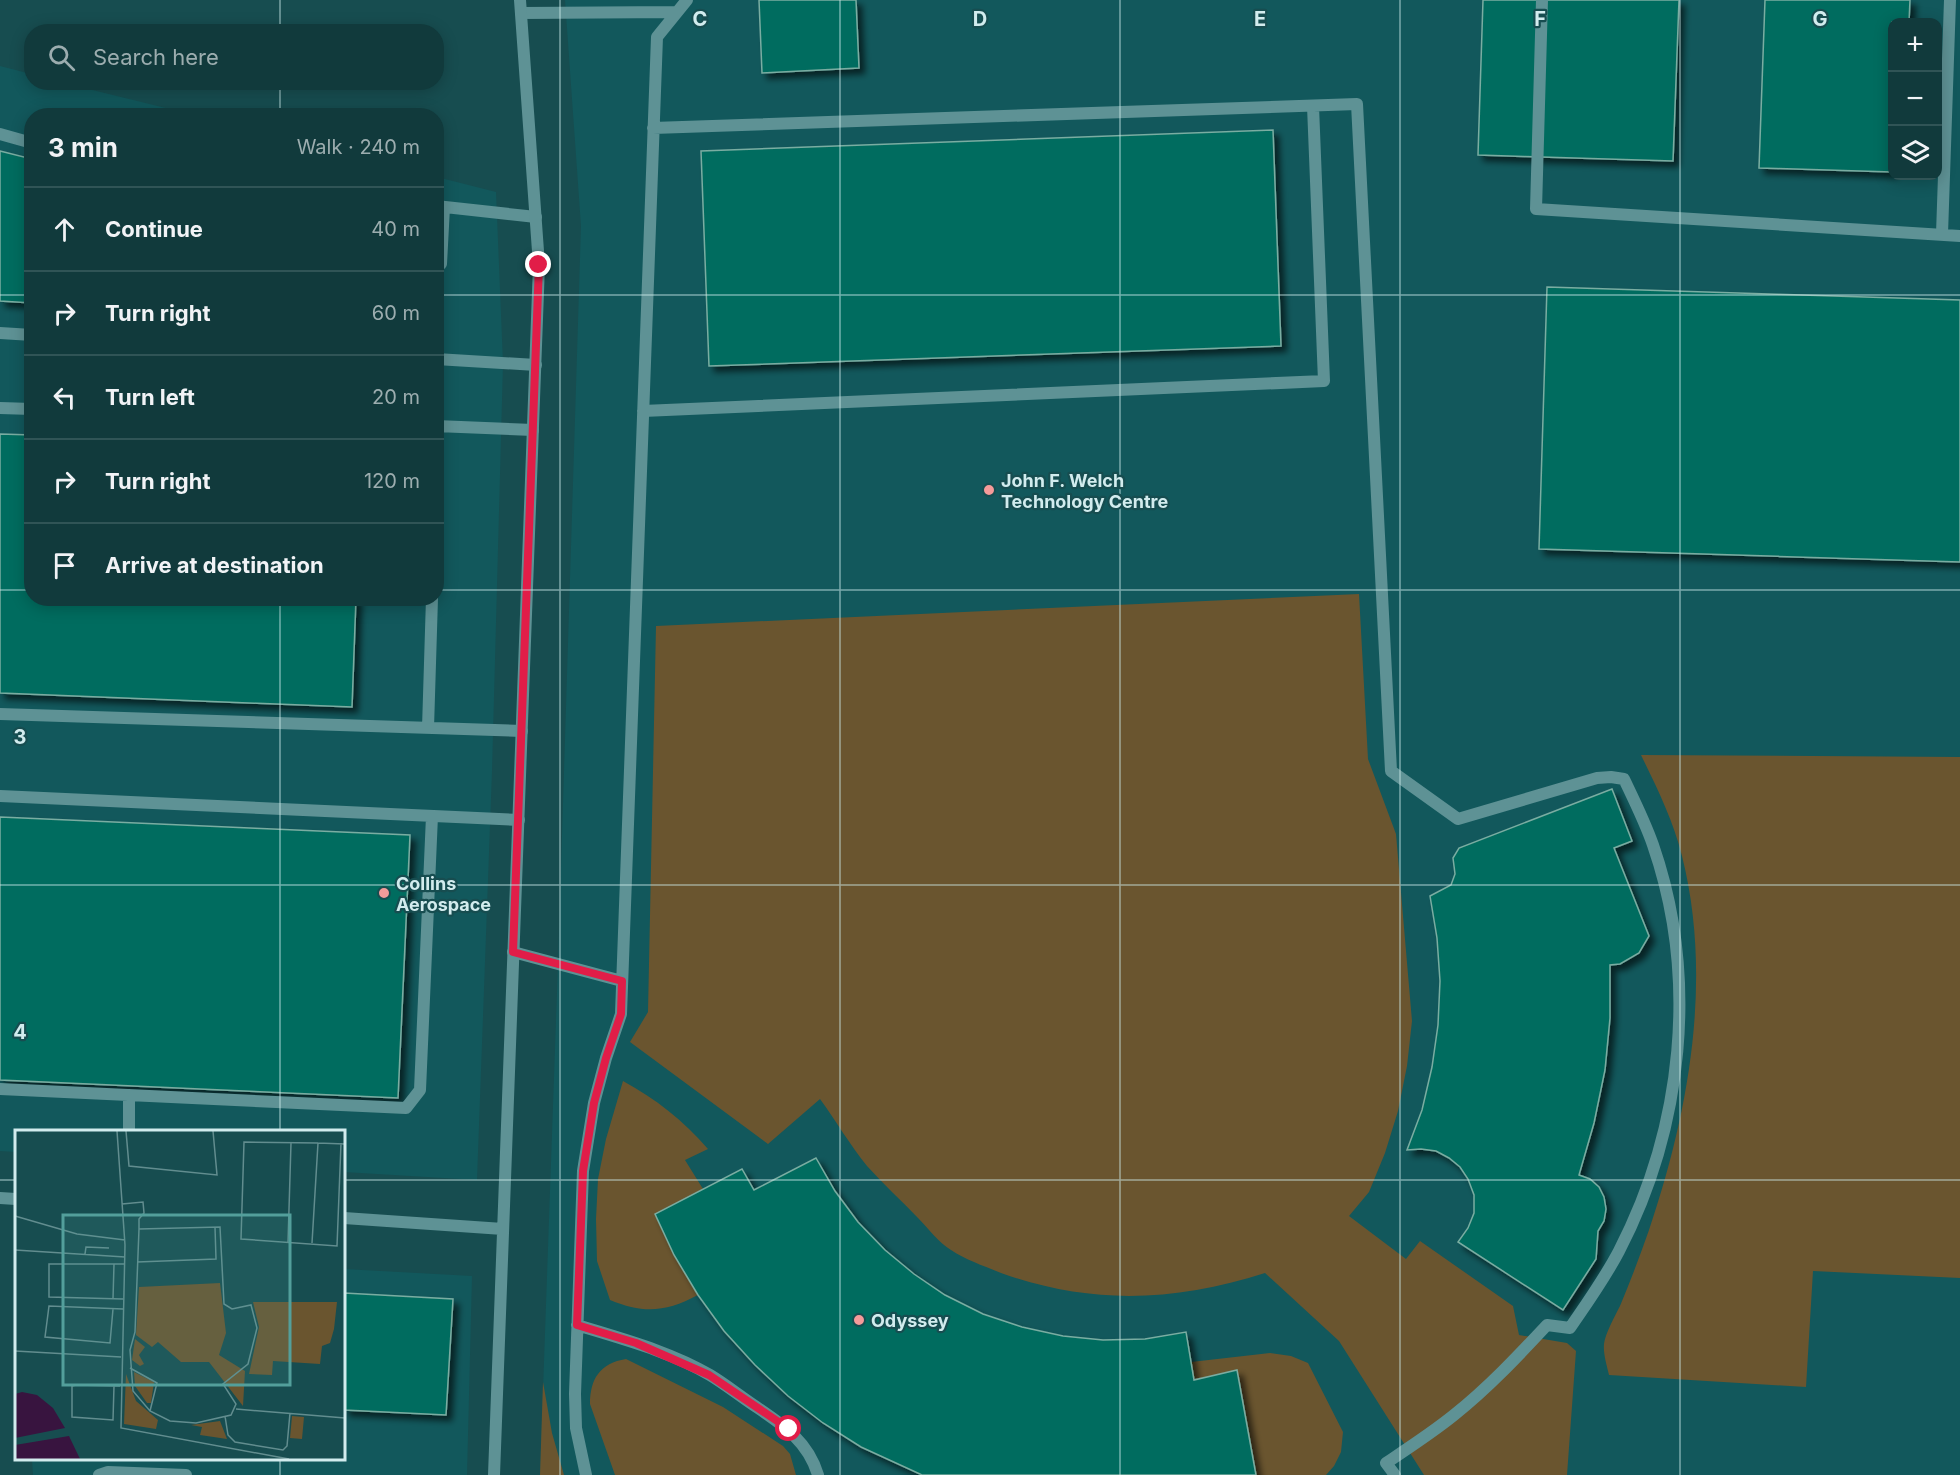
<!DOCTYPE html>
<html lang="en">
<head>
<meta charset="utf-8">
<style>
  body { margin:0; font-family:Inter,sans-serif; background:#1a4143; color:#f1f3f6 }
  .controls { position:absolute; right:18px; top:18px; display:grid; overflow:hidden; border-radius:12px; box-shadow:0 3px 15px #0003 }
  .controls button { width:54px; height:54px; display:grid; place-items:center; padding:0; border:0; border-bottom:2px solid #305456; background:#113a3c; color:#f1f3f6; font:30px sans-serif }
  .stop { position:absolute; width:18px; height:18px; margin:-14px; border:4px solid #e11d48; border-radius:50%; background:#fff }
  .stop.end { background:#e11d48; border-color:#fff; box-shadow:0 2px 6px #0008 }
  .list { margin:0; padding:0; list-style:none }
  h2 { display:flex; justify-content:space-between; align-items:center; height:78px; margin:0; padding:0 24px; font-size:26px }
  h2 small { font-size:20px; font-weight:400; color:#9cadaf }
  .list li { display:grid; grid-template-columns:39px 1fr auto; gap:18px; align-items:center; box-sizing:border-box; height:84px; padding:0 24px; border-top:2px solid #305456 }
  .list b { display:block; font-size:22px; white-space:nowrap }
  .list em { font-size:20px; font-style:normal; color:#9cadaf }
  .icon { flex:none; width:33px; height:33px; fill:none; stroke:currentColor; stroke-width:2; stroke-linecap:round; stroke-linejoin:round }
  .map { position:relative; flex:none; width:1960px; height:1475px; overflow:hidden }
  .search { position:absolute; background:#113a3c; box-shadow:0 3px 15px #0003; left:24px; top:24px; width:420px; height:66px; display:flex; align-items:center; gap:15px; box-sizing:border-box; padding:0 21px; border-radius:24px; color:#9cadaf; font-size:22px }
  .panel { position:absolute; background:#113a3c; box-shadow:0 3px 15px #0003; left:24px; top:108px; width:420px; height:498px; border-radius:24px }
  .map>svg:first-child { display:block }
  .built { fill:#12585c; fill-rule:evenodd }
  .green { fill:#6a552f }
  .building { fill:#036c5e; stroke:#7aada2; stroke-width:1.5; filter:url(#shadow) }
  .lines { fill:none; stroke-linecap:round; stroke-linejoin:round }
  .service { stroke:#5e9295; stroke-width:12 }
  .tertiary { stroke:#5e9295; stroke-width:12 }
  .route { stroke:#e11d48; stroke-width:8 }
  .grid { fill:none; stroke:#d2ecee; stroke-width:1.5; stroke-opacity:0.55 }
  .poi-dot { fill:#f59b9a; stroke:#174d50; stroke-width:2 }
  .labels { text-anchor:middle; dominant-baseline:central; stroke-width:4.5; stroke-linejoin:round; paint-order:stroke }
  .poi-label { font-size:18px; font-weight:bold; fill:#d2ecee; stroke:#174d50; text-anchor:start }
  .inset-road { fill:none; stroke:#628d8f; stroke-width:1.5 }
  .view { fill:#539f9b; fill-opacity:0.15; stroke:#539f9b; stroke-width:3 }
  .inset-edge { fill:none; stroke:#d2ecee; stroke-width:3 }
  .grid-label { font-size:20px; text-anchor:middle; font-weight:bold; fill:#d2ecee; stroke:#174d50; stroke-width:4.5; stroke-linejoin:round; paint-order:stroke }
</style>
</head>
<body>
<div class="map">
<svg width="1960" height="1475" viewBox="0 0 1960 1475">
  <defs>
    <filter id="shadow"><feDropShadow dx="5.5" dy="5.5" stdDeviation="3" flood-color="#0009"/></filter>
  </defs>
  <rect width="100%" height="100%" fill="#174d50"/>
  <!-- built -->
  <path class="built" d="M 565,0 L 1960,0 L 1960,1475 L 540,1475 L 558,964 L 581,226 ZM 1892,22 L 1938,22 L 1938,176 L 1892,176 Z
    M 0,66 L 31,74 L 32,82 L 64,83 L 194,115 L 32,116 L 32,598 L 436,598 L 437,177 L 496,192 L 503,363 L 492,771 L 477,1180 L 344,1172 L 344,1132 L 16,1132 L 16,1152 L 0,1151 Z
    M 344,1269 L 472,1276 L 467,1475 L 33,1475 L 32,1459 L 344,1458 Z"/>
  <!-- green -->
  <path class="green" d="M 1359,594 L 1368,759 L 1396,834 L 1412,1021 L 1407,1066 L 1398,1111 L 1385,1153 L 1369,1192 L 1349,1216 L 1406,1259 L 1420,1241 L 1513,1306 L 1519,1335 L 1567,1343 L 1576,1351 L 1567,1475 L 1424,1475 L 1339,1341 L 1265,1273 C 1175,1302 1089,1305 1001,1273 C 984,1266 966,1260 951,1250 C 939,1243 928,1228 918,1218 C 902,1201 883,1184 867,1166 C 850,1145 836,1121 820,1099 L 768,1144 L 630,1042 L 648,1012 L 656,626 Z
    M 1641,755 L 1960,757 L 1960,1278 L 1813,1271 L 1806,1387 L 1609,1375 C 1607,1366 1603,1354 1604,1344 C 1605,1334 1615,1316 1620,1306 C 1630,1282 1640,1256 1649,1230 C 1689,1112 1713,979 1682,856 C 1673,820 1657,788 1641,755 Z
    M 623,1081 C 656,1099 683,1120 708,1149 L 685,1160 L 703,1189 L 655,1215 L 674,1255 L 698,1295 C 666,1312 644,1314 610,1300 L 597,1261 L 596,1219 L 598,1179 L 606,1139 Z
    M 1270,1353 L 1291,1356 L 1308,1363 L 1343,1432 L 1341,1452 L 1334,1466 L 1326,1475 L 1256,1475 L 1237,1370 L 1194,1380 L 1191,1362 Z
    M 626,1359 L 723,1407 L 783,1446 L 790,1454 L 796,1475 L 615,1475 L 590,1404 C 590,1379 600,1363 626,1359 Z
    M 543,1382 L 552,1433 L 564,1475 L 540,1475 Z"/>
  <!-- building -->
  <path class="building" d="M 759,0 L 856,0 L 859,68 L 762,73 Z
    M 1483,0 L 1679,0 L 1673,161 L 1478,155 Z
    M 1765,0 L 1910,0 L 1909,22 L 1892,22 L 1892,172 L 1759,168 Z
    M 1273,130 L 1281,346 L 709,366 L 701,151 Z
    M 0,151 L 32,159 L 32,303 L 0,301 Z
    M 1547,287 L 1960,300 L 1960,562 L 1539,549 Z
    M 0,434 L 32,435 L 32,598 L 356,598 L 352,707 L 0,693 Z
    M 1612,789 L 1632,841 L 1614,848 L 1649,936 L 1639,953 L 1620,964 L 1610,965 L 1610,1018 L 1605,1070 L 1594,1123 L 1579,1175 L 1590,1179 L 1599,1187 L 1604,1197 L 1606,1209 L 1604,1221 L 1598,1231 L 1596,1259 L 1563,1310 L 1458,1242 L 1468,1228 L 1474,1213 L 1474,1195 L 1468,1179 L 1460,1167 L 1449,1158 L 1436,1151 L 1421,1149 L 1407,1150 L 1422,1110 L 1432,1067 L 1438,1025 L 1440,981 L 1437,938 L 1430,896 L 1451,885 L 1455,874 L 1453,858 L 1459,848 Z
    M 0,817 L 410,835 L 398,1098 L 0,1080 Z
    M 816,1158 L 835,1191 L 858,1222 L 885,1250 L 914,1274 L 945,1295 L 983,1314 L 1022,1327 L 1063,1336 L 1103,1340 L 1145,1339 L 1186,1332 L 1194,1380 L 1237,1370 L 1256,1475 L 922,1475 L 861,1447 L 823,1423 L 788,1396 L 755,1365 L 724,1331 L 698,1295 L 674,1255 L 655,1214 L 742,1169 L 754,1190 Z
    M 344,1293 L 453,1299 L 446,1415 L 344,1410 Z"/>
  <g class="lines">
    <!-- service -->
    <path class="service" d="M 1542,0 L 1536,209 L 1960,236
      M 521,13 L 677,12
      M 653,128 L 1357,104 L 1391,771 L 1458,819 L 1597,778 L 1611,777 L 1624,779 C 1634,800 1645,822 1653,845 C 1699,978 1683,1127 1619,1251 C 1605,1278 1587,1303 1570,1328 L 1547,1325 C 1518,1356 1488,1388 1454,1415 C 1433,1432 1410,1447 1386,1463 L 1395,1475
      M 0,134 L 32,143
      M 436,206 L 536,217
      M 1942,234 L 1950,0
      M 436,264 L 441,264 L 444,207
      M 0,333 L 32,335
      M 436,359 L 536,365
      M 0,408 L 32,409
      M 643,411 L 1324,381 L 1313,106
      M 436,426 L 533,430
      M 436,463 L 438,426
      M 0,714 L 522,731
      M 428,728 L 432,598
      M 0,796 L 519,820
      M 513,952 L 622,981
      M 0,1089 L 406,1108 L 420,1090 L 432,816
      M 129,1132 L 129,1095
      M 577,1325 C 622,1339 669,1351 710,1375 C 725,1384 740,1396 755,1406 C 783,1425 808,1441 818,1475
      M 99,1475 L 108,1472 L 186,1475
      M 586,1475 L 576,1428 L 575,1394 L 583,1171 L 594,1103 L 606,1058 L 621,1014 L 657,37 L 687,0"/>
    <!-- tertiary -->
    <path class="tertiary" d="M 0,1198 L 16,1199
      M 344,1218 L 503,1229
      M 494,1475 L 539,265 L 520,0"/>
  </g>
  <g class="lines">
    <!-- route -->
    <path class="route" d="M 539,265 L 513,952 L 622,981 L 621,1014 L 606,1058 L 594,1103 L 583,1171 L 577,1325 L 636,1343 L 709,1375 L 789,1429"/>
  </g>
  <!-- grid -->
  <path class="grid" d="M 280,0 L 280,32M 560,0 L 560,1475M 840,0 L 840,1475M 1120,0 L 1120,1475M 1400,0 L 1400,1475M 1680,0 L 1680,1475M 280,82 L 280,116M 0,295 L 32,295M 436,295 L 1960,295M 0,590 L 32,590M 436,590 L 1960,590M 280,598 L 280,1132M 0,885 L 1960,885M 0,1180 L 16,1180M 344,1180 L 1960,1180M 280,1458 L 280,1475"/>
  <!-- markers -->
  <g class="poi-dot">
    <circle cx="989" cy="490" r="6"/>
    <circle cx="384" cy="893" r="6"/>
    <circle cx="859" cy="1320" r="6"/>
  </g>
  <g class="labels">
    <!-- poi labels -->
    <g class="poi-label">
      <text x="1001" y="480">John F. Welch<tspan x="1001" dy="21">Technology Centre</tspan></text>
      <text x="396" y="883">Collins<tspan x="396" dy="21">Aerospace</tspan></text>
      <text x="871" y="1320">Odyssey</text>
    </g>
  </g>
  <!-- overview -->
  <g transform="translate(15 1130)">
    <rect width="330" height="330" fill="#174d50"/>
    <path d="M 205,153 L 211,203 L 204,225 L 230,241 L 228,276 L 194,232 L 166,232 L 143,212 L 137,217 L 121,205 L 124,157 ZM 238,172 L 322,172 L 319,199 L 315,213 L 307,216 L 305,234 L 258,231 L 257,245 L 234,244 L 244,197 ZM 120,209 L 130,217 L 124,225 L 129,234 L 125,236 L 117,230 ZM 119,242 L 139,252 L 136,273 L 132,273 L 120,256 ZM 111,244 L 121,271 L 143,290 L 141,299 L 109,294 ZM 277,286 L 289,287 L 287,309 L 275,308 ZM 205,291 L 212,309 L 185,305 L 187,297 L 176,295 Z" fill="#6a552f"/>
    <path d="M 7,262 L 22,265 L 38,278 L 50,298 L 0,308 L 0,264 ZM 54,306 L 65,329 L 0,329 L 0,315 Z" fill="#38143f"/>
    <path class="inset-road" d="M 102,1 L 110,115 L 106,298 L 274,329M 111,1 L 114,36 L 202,45 L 198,1M 303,13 L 229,12 L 226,109 L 322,116 L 326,13M 107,74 L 128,72 L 129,83 L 124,89 L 124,99 L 120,202 L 115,220 L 118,261 L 135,281 L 155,291 L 181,293 L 216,285 L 221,274 L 208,254 L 233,234 L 242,198 L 236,175 L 217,179 L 209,174 L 205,97 L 124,99M 0,86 L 62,104 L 110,110M 273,112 L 276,13M 297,113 L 303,13 L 330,14M 0,120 L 110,127M 70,124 L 71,117 L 94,118M 122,132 L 201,129 L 200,97M 98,169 L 99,134M 108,169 L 34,167 L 34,134 L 110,134M 98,179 L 95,213 L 30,207 L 34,176 L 108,179M 0,221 L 106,227M 115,238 L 142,253 L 135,281M 99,256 L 98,290 L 57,287 L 57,256 L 61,255 L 105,256M 221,279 L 330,288M 210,286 L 213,305 L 220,312 L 268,320 L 272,316 L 275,283"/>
    <path class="view" d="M 48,85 L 275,85 L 275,255 L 48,255 Z"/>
    <rect width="330" height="330" class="inset-edge"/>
  </g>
  <g class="grid-label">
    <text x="700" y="26">C</text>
    <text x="980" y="26">D</text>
    <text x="1260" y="26">E</text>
    <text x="1540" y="26">F</text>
    <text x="1820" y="26">G</text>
    <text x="20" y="744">3</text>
    <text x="20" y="1039">4</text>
  </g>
</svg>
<div class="controls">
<button>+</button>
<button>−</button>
<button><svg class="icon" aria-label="layers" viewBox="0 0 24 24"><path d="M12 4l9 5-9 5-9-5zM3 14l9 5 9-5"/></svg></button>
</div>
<div class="stop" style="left:789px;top:1429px"></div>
<div class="stop end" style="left:539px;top:265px"></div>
<div class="search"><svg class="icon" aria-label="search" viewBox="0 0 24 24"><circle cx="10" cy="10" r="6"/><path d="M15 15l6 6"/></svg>Search here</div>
<section class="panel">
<h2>3 min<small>Walk · 240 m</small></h2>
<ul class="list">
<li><svg class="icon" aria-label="ahead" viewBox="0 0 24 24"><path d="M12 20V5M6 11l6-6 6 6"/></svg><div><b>Continue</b></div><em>40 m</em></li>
<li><svg class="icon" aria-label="right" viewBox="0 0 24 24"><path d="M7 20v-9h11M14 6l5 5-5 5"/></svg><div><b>Turn right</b></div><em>60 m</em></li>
<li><svg class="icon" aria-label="left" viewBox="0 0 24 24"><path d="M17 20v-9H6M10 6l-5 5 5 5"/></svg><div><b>Turn left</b></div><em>20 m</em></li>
<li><svg class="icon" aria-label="right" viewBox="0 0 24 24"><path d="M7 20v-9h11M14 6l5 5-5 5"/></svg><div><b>Turn right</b></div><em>120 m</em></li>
<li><svg class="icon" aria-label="arrive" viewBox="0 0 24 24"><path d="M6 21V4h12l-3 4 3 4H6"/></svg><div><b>Arrive at destination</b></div></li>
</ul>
</section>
</div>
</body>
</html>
